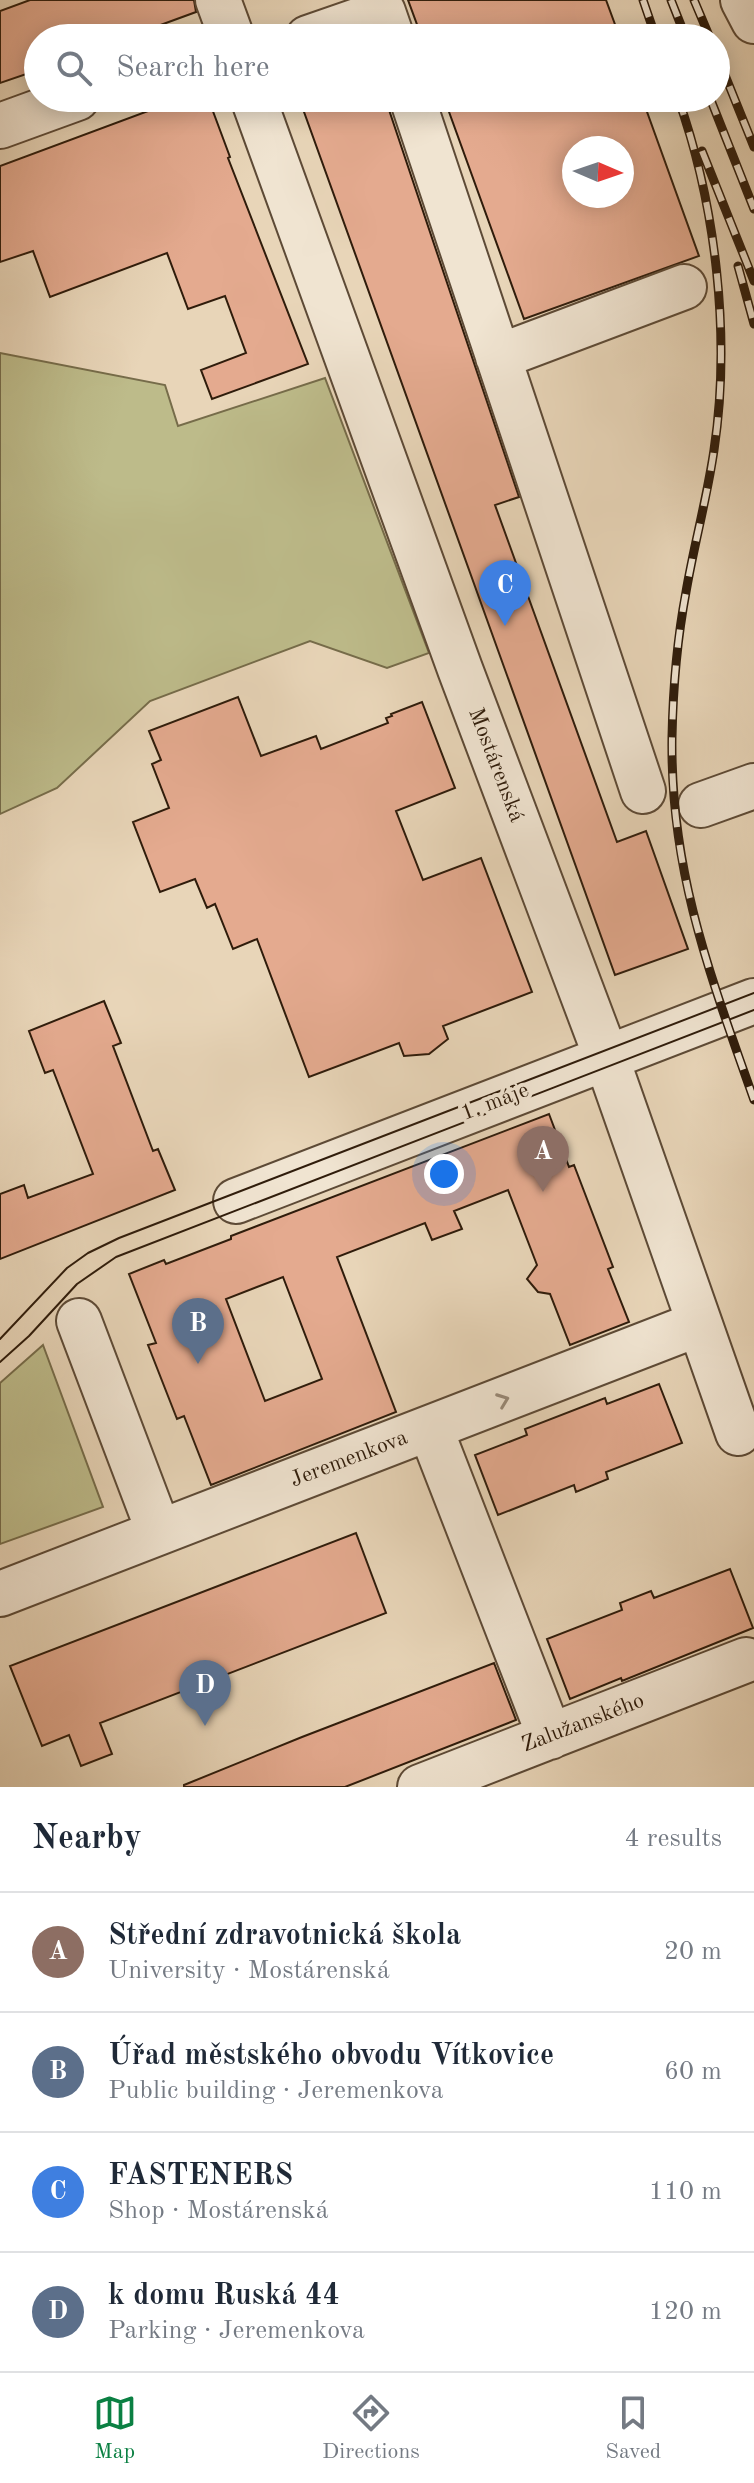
<!DOCTYPE html>
<html lang="en">
<head>
<meta charset="utf-8">
<style>
  body { margin:0; font-family:"Old Standard TT",serif; background:#f2f2f3; color:#1f2937 }
  .compass { position:absolute; left:562px; top:136px; width:72px; height:72px; border-radius:50%; background:#fff; box-shadow:0 4px 20px #0003; rotate:92deg }
  .you { position:absolute; left:444px; top:1174px; width:28px; height:28px; margin:-20px; border:6px solid #fff; border-radius:50%; background:#1a73e8; box-shadow:0 0 0 12px #1a73e833 }
  .badge { display:grid; place-items:center; width:52px; height:52px; border-radius:50%; background:#0b8043; color:#fff; font-size:26px; font-weight:700 }
  .pin { position:absolute; translate:-50% -66px; filter:drop-shadow(0 2px 4px #0008) }
  .pin::after { content:''; position:absolute; top:42px; width:28px; height:24px; background:inherit; clip-path:polygon(0 0,100% 0,50% 100%) }
  .list { margin:0; padding:0; list-style:none }
  h2 { display:flex; justify-content:space-between; align-items:center; height:104px; margin:0; padding:0 32px; font-size:34px }
  h2 small { font-size:26px; font-weight:400; color:#747a83 }
  .list li { display:grid; grid-template-columns:52px 1fr auto; gap:24px; align-items:center; box-sizing:border-box; height:120px; padding:0 32px; border-top:2px solid #e0e1e3 }
  .list b { display:block; font-size:30px; white-space:nowrap }
  .list p { margin:0; font-size:26px; white-space:nowrap; color:#747a83 }
  .list em { font-size:26px; font-style:normal; color:#747a83 }
  .icon { flex:none; width:44px; height:44px; fill:none; stroke:currentColor; stroke-width:2; stroke-linecap:round; stroke-linejoin:round }
  .map { position:relative; flex:none; width:754px; height:1787px; overflow:hidden }
  .search { position:absolute; background:#fff; box-shadow:0 4px 20px #0003; left:24px; right:24px; top:24px; height:88px; display:flex; align-items:center; gap:20px; box-sizing:border-box; padding:0 28px; border-radius:44px; color:#747a83; font-size:30px }
  .sheet { height:584px; background:#fff }
  nav { display:flex; justify-content:space-around; align-items:center; box-sizing:border-box; height:112px; border-top:2px solid #e0e1e3; background:#fff; font-size:22px; color:#747a83 }
  nav a { display:grid; justify-items:center; gap:4px }
  nav .on { color:#0b8043 }
  .map>svg:first-child { display:block }
  .green { fill:#bdbb8a; stroke:#766c4a; stroke-width:2 }
  .building { fill:#e4aa8f; stroke:#2f1c0b; stroke-width:2; fill-rule:evenodd }
  .lines { fill:none; stroke-linecap:round; stroke-linejoin:round }
  .minor-casing { stroke:#5d4a36; stroke-width:48 }
  .minor { stroke:#f0e4d1; stroke-width:44 }
  .tram { stroke:#2f1c0b; stroke-width:2 }
  .rail-casing { stroke:#2f1c0b; stroke-width:9 }
  .rail { stroke:#f0e4d1; stroke-width:6; stroke-dasharray:18; stroke-linecap:butt }
  .oneway { stroke:#998a78 }
  .labels { text-anchor:middle; dominant-baseline:central; stroke-width:8; stroke-linejoin:round; paint-order:stroke }
  .street-label { font-size:22px; fill:#2f1c0b; stroke:#f0e4d1 }
</style>
</head>
<body>
<div class="map">
<svg width="754" height="1787" viewBox="0 0 754 1787">
  <rect width="100%" height="100%" fill="#e8d5b8"/>
  <filter id="stains"><feTurbulence type="fractalNoise" baseFrequency=".0025" numOctaves="4"/><feColorMatrix values="0 0 0 0 .2 0 0 0 0 .09 0 0 0 0 .02 0 0 0 .5 -.17"/></filter>
  <radialGradient id="worn" r=".72"><stop offset=".6" stop-color="#630" stop-opacity="0"/><stop offset="1" stop-color="#630" stop-opacity=".3"/></radialGradient>
  <!-- green -->
  <path class="green" d="M 0,353 L 165,385 L 178,426 L 325,378 L 429,653 L 387,668 L 310,641 L 150,701 L 57,788 L 0,814 Z
    M 43,1345 L 103,1507 L 0,1544 L 0,1383 Z"/>
  <!-- building -->
  <path class="building" d="M 30,0 L 194,0 L 196,12 L 125,38 L 38,38 L 38,70 L 0,83 L 0,11 Z
    M 408,0 L 606,0 L 620,38 L 422,38 Z
    M 183,98 L 208,98 L 230,157 L 228,158 L 308,364 L 212,399 L 201,370 L 246,353 L 225,296 L 188,309 L 167,253 L 50,297 L 33,251 L 0,262 L 0,166 Z
    M 299,98 L 385,98 L 519,497 L 495,505 L 617,842 L 646,831 L 688,949 L 615,975 Z
    M 444,98 L 642,98 L 699,256 L 524,319 ZM 574,148 L 622,148 L 622,196 L 574,196 Z
    M 238,697 L 261,756 L 316,736 L 321,749 L 388,723 L 386,718 L 392,716 L 391,714 L 422,702 L 455,788 L 396,811 L 423,880 L 481,858 L 532,992 L 443,1026 L 448,1039 L 429,1054 L 404,1056 L 399,1043 L 309,1077 L 257,939 L 233,949 L 215,904 L 207,908 L 195,879 L 160,892 L 133,822 L 169,808 L 152,764 L 161,760 L 149,731 Z
    M 104,1001 L 121,1043 L 113,1046 L 153,1151 L 158,1149 L 175,1190 L 0,1259 L 0,1194 L 24,1185 L 28,1198 L 93,1174 L 53,1070 L 45,1073 L 29,1031 Z
    M 549,1114 L 569,1167 L 574,1165 L 613,1267 L 608,1269 L 629,1322 L 570,1345 L 550,1294 L 538,1292 L 527,1279 L 537,1265 L 508,1190 L 454,1211 L 462,1229 L 432,1240 L 425,1223 L 337,1257 L 396,1412 L 211,1485 L 184,1416 L 177,1419 L 148,1345 L 156,1343 L 129,1274 L 164,1260 L 166,1264 L 231,1239 L 231,1236 ZM 283,1277 L 322,1379 L 265,1401 L 226,1299 Z
    M 659,1384 L 682,1443 L 606,1472 L 608,1479 L 576,1492 L 574,1485 L 498,1515 L 475,1455 L 527,1435 L 525,1429 L 605,1398 L 607,1404 Z
    M 356,1533 L 386,1613 L 100,1723 L 112,1754 L 81,1766 L 69,1735 L 42,1746 L 10,1666 Z
    M 730,1569 L 753,1628 L 622,1681 L 621,1678 L 570,1699 L 547,1639 L 622,1610 L 620,1603 L 651,1591 L 654,1598 Z
    M 494,1663 L 516,1720 L 345,1787 L 184,1787 L 184,1785 L 302,1737 Z"/>
  <g class="lines">
    <defs>
      <path id="minor" d="M 218,0 L 232,38
        M 743,0 L 754,21
        M 308,38 L 383,12 L 392,38
        M 253,98 L 460,669 L 604,1051 L 738,1433
        M 412,98 L 643,791
        M 0,126 L 77,98
        M 498,357 L 684,287
        M 701,805 L 754,786
        M 236,1201 L 754,1001
        M 79,1321 L 159,1532
        M 430,1428 L 550,1737
        M 0,1594 L 698,1324
        M 420,1787 L 746,1660"/>
    </defs>
    <!-- minor casing -->
    <use href="#minor" class="minor-casing"/>
    <!-- minor -->
    <use href="#minor" class="minor"/>
    <!-- tram -->
    <path class="tram" d="M 0,1339 L 67,1268 L 88,1253 L 119,1238 L 754,993
      M 0,1362 L 29,1336 L 77,1284 L 116,1257 L 754,1010"/>
    <defs>
      <path id="rail" d="M 643,0 L 656,38
        M 671,0 L 686,38
        M 694,0 L 710,38
        M 716,53 L 754,147
        M 678,98 C 716,205 731,337 714,450 C 707,498 694,545 686,592 C 677,640 673,688 672,737 C 670,871 710,975 754,1100
        M 710,98 L 754,209
        M 702,151 L 754,281
        M 738,266 L 754,324"/>
    </defs>
    <!-- rail casing -->
    <use href="#rail" class="rail-casing"/>
    <!-- rail -->
    <use href="#rail" class="rail"/>
  </g>
  <!-- one-way arrows -->
  <defs><path id="oneway-chevron" d="M-2-3.5L2.5 0L-2 3.5" fill="none" stroke-width="1.6" stroke-linecap="round" stroke-linejoin="round" transform="scale(2)"/></defs>
  <use class="oneway" href="#oneway-chevron" transform="translate(503 1400) rotate(-21)"/>
  <g class="labels">
    <!-- street labels -->
    <g class="street-label">
      <text transform="translate(496 765) rotate(69)">Mostárenská</text>
      <text transform="translate(495 1102) rotate(-21)">1. máje</text>
      <text transform="translate(349 1459) rotate(-21)">Jeremenkova</text>
      <text transform="translate(583 1723) rotate(-21)">Zalužanského</text>
    </g>
  </g>
  <rect width="100%" height="100%" filter="url(#stains)"/>
  <rect width="100%" height="100%" fill="url(#worn)"/>
</svg>
<svg class="compass" viewBox="-18 -18 36 36"><path d="M0-13l5 13h-10z" fill="#e53935"/><path d="M0 13l5-13h-10z" fill="#747a83"/></svg>
<div class="you"></div>
<div class="pin badge" style="left:543px;top:1192px;background:#8d6e63">A</div>
<div class="pin badge" style="left:198px;top:1364px;background:#5c6f8a">B</div>
<div class="pin badge" style="left:505px;top:626px;background:#3f7fe0">C</div>
<div class="pin badge" style="left:205px;top:1726px;background:#5c6f8a">D</div>
<div class="search"><svg class="icon" aria-label="search" viewBox="0 0 24 24"><circle cx="10" cy="10" r="6"/><path d="M15 15l6 6"/></svg>Search here</div>
</div>
<section class="sheet">
<h2>Nearby<small>4 results</small></h2>
<ul class="list">
<li><span class="badge" style="background:#8d6e63">A</span><div><b>Střední zdravotnická škola</b><p>University · Mostárenská</p></div><em>20 m</em></li>
<li><span class="badge" style="background:#5c6f8a">B</span><div><b>Úřad městského obvodu Vítkovice</b><p>Public building · Jeremenkova</p></div><em>60 m</em></li>
<li><span class="badge" style="background:#3f7fe0">C</span><div><b>FASTENERS</b><p>Shop · Mostárenská</p></div><em>110 m</em></li>
<li><span class="badge" style="background:#5c6f8a">D</span><div><b>k domu Ruská 44</b><p>Parking · Jeremenkova</p></div><em>120 m</em></li>
</ul>
</section>
<nav>
<a class="on"><svg class="icon" aria-label="map" viewBox="0 0 24 24"><path d="M3 6l6-2 6 2 6-2v14l-6 2-6-2-6 2zM9 4v14M15 6v14"/></svg>Map</a>
<a><svg class="icon" aria-label="directions" viewBox="0 0 24 24"><path d="M12 3l9 9-9 9-9-9zM9 14v-3h6M13 9l2 2-2 2"/></svg>Directions</a>
<a><svg class="icon" aria-label="saved" viewBox="0 0 24 24"><path d="M7 4h10v16l-5-4-5 4z"/></svg>Saved</a>
</nav>
</body>
</html>
